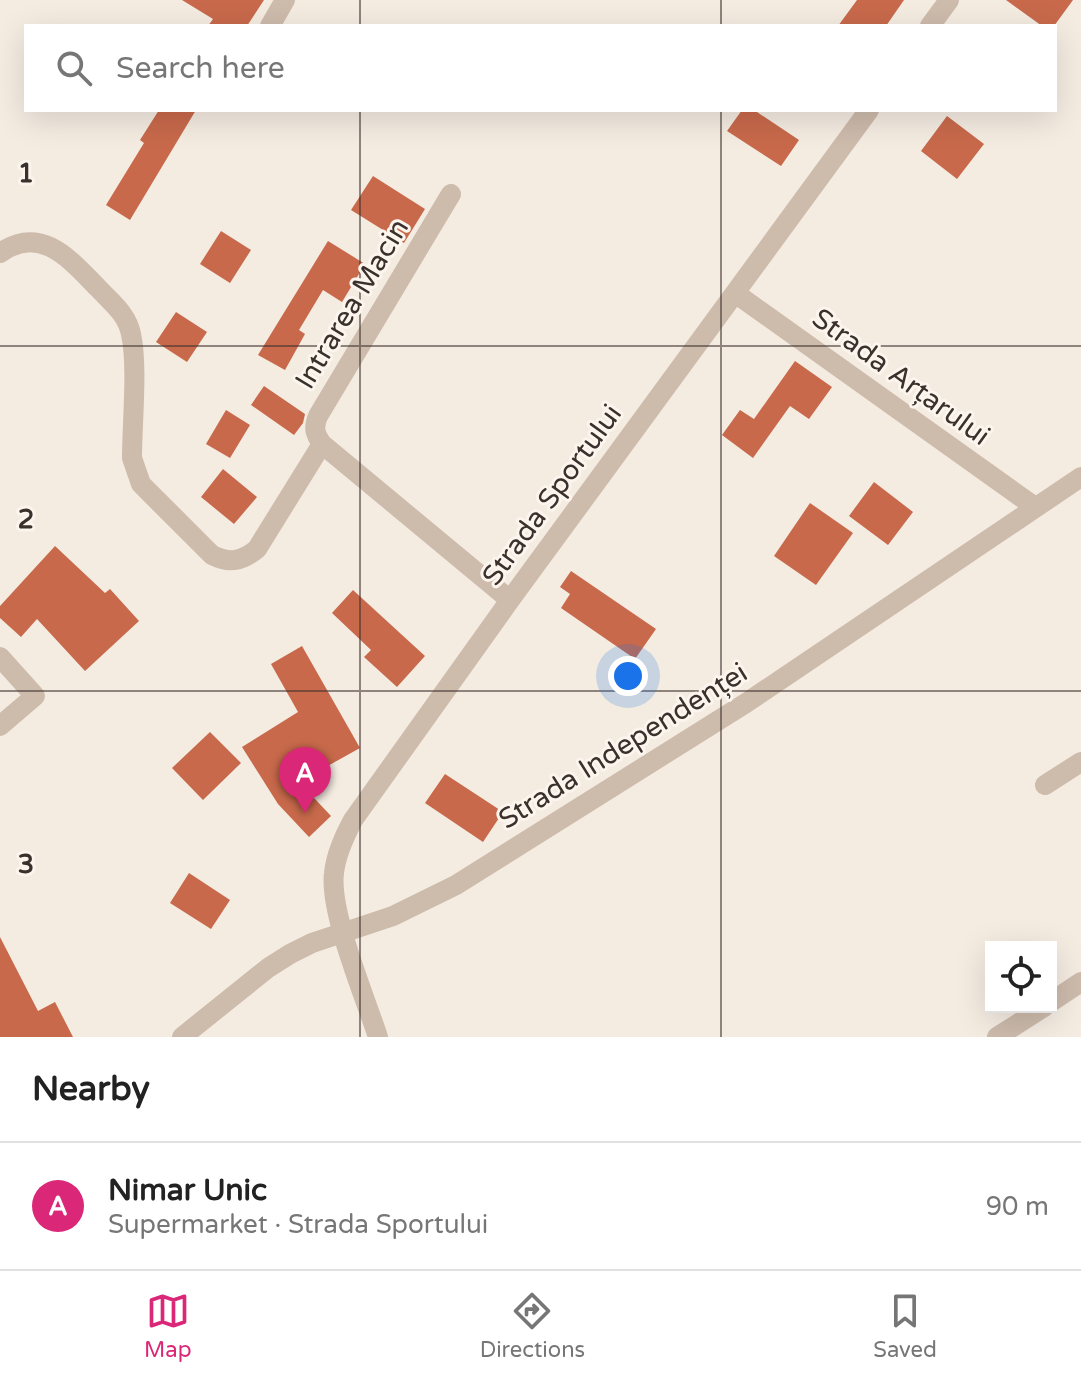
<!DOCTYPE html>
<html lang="en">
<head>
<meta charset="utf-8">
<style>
  body { margin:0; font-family:"Varela Round",sans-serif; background:#f6f6f6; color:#222 }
  .controls { position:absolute; right:24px; bottom:24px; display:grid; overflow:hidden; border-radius:0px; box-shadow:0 8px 32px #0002 }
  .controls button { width:72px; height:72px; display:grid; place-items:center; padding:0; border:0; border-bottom:2px solid #e0e0e0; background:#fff; color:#222; font:40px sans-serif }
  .you { position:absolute; left:628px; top:676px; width:28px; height:28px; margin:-20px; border:6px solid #fff; border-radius:50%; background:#1a73e8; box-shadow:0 0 0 12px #1a73e833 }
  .badge { display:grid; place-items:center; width:52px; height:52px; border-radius:50%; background:#db2777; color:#fff; font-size:26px; font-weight:700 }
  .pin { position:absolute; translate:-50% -66px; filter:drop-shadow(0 2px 4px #0008) }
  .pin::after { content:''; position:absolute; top:42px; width:28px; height:24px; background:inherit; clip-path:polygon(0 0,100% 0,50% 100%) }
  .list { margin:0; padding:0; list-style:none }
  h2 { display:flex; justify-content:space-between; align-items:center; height:104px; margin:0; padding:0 32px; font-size:34px }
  h2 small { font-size:26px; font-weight:400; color:#767676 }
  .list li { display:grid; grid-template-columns:52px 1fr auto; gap:24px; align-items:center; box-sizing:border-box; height:128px; padding:0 32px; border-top:2px solid #e0e0e0 }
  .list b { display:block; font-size:30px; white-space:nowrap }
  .list p { margin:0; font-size:26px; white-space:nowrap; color:#767676 }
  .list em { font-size:26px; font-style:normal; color:#767676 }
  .icon { flex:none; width:44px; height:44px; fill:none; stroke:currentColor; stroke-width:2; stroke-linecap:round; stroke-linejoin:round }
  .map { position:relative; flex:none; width:1081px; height:1037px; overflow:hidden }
  .search { position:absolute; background:#fff; box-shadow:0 8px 32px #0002; left:24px; right:24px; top:24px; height:88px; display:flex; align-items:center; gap:20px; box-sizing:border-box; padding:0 28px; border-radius:0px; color:#767676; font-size:30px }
  .sheet { height:232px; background:#fff }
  nav { display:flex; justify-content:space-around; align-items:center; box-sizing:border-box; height:112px; border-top:2px solid #e0e0e0; background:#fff; font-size:22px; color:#767676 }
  nav a { display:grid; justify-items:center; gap:4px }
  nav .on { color:#db2777 }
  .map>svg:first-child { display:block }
  .building { fill:#c8694b }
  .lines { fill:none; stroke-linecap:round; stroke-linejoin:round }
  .minor { stroke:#cdbbac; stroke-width:20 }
  .grid { fill:none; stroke:#3b302b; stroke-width:2; stroke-opacity:0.55 }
  .labels { text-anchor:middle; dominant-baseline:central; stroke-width:6; stroke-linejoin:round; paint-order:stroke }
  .street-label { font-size:28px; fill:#3b302b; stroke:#fbf5ee }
  .grid-label { font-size:26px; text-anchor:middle; font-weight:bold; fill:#3b302b; stroke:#fbf5ee; stroke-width:6; stroke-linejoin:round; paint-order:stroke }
</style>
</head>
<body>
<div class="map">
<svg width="1081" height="1037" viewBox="0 0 1081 1037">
  <rect width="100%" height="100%" fill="#f4ebe1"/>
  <!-- building -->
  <path class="building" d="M 182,0 L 264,0 L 247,26 L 208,26 L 213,19 Z
    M 857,0 L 904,0 L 886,26 L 838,26 Z
    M 1006,0 L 1073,0 L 1054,26 L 1042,26 Z
    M 159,110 L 196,110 L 130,220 L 106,205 L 144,143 L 140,140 Z
    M 742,110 L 754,110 L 799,140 L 781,166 L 727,131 Z
    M 947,116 L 984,144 L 957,179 L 921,151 Z
    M 373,176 L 425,209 L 404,243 L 351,210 Z
    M 221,231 L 251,250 L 230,283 L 200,264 Z
    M 328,241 L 365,264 L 342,302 L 323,290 L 299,330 L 305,334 L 285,370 L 258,355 Z
    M 176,312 L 207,332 L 187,362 L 156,342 Z
    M 795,361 L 832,387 L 809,419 L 790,406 L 753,458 L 722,435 L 740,410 L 754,419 Z
    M 264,386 L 305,414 L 303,423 L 294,435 L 251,405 Z
    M 226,410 L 250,425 L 230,458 L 206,444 Z
    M 223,469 L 257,497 L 234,524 L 201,497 Z
    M 874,482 L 913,512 L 888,545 L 849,516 Z
    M 810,503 L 853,533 L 816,585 L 774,556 Z
    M 55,546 L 105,593 L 110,589 L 139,621 L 85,671 L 37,619 L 21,637 L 0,618 L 0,606 Z
    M 571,571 L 656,629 L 635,659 L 561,608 L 570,594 L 560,587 Z
    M 353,590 L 425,656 L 397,687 L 364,657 L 371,650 L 332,613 Z
    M 302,646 L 360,748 L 299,782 L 331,816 L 309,837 L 278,804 L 242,747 L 298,712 L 271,664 Z
    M 210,732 L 241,763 L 203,800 L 172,768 Z
    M 445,774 L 503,812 L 483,842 L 425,803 Z
    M 189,873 L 230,900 L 211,929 L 170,903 Z
    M 0,937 L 38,1011 L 55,1002 L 73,1037 L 0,1037 Z"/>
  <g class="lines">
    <!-- minor -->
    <path class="minor" d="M 270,26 L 285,0
      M 930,26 L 949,0
      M 0,253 C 42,223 72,262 99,289 C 112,303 127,314 131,334 C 138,366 132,423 132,458 L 141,484 L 212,555 C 230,564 242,561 257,549 L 322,444 L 510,600
      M 735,293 L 1035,507
      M 322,444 C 315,434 313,428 318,416 L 451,194
      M 0,657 L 35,696 L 0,726
      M 1045,785 L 1081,762
      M 1051,1002 L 1081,982
      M 182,1037 L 268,968 L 290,954 L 312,943 L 393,916 L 456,885 L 746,703 L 1081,477
      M 378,1037 C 365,997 329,912 334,873 C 336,854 344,837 353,820 L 510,600 L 869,110
      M 997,1037 L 1044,1007"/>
  </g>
  <!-- grid -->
  <path class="grid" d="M 360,0 L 360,26M 721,0 L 721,26M 360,110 L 360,1037M 721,110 L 721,1037M 0,346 L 1081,346M 0,691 L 1081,691"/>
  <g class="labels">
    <!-- street labels -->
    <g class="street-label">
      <text transform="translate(352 304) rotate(-59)">Intrarea Macin</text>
      <text transform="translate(901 377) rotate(36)">Strada Arțarului</text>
      <text transform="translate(552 495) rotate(-54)">Strada Sportului</text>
      <text transform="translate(623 746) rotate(-32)">Strada Independenței</text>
    </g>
  </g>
  <g class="grid-label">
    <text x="26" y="182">1</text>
    <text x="26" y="528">2</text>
    <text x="26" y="873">3</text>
  </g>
</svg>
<div class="controls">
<button><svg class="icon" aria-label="locate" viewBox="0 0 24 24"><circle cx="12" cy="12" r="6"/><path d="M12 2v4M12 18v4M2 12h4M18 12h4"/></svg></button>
</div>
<div class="you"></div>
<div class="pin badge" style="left:305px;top:813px">A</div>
<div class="search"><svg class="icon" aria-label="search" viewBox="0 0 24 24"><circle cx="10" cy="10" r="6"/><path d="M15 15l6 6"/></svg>Search here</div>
</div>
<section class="sheet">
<h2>Nearby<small></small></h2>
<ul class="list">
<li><span class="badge">A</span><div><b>Nimar Unic</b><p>Supermarket · Strada Sportului</p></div><em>90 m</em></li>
</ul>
</section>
<nav>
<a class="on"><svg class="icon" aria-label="map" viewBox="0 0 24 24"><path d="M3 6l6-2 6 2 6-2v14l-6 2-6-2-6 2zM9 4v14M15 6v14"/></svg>Map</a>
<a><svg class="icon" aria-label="directions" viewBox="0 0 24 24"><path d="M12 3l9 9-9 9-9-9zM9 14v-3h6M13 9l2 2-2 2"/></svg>Directions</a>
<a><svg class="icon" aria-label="saved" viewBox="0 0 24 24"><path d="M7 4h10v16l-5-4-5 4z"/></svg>Saved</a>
</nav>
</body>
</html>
